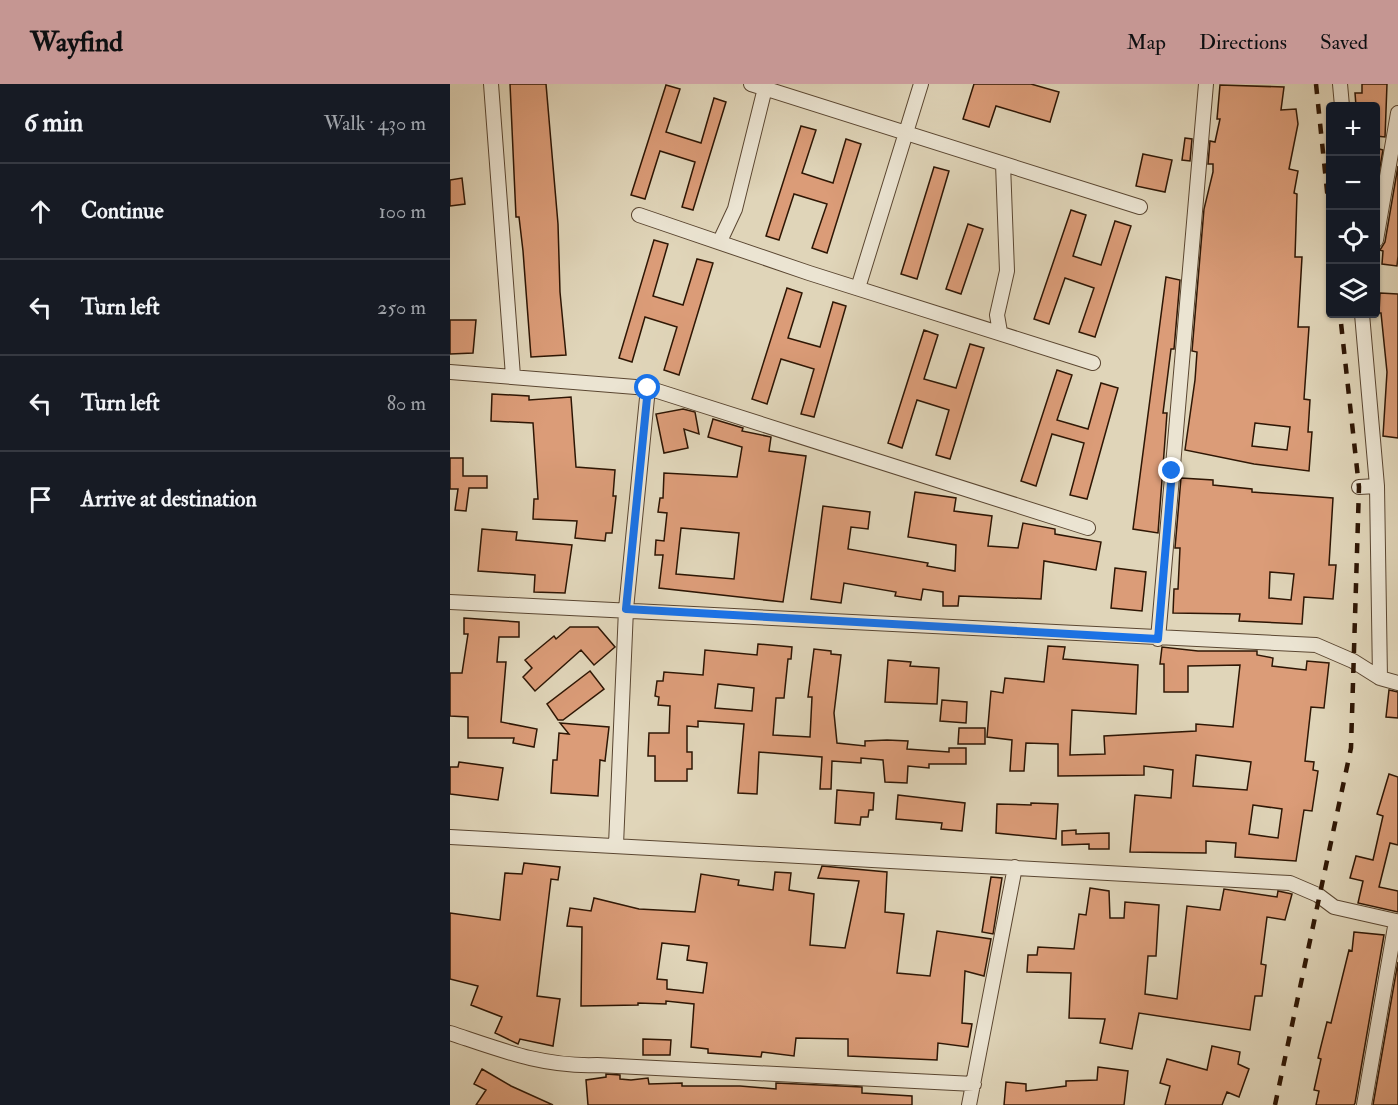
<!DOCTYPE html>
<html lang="en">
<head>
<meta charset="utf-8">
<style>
  body { margin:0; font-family:"IM FELL Double Pica",serif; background:#242831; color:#f1f3f6 }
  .controls { position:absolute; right:18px; top:18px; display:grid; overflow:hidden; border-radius:6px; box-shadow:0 2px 4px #0004 }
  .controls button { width:54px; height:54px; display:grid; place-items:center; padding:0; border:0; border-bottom:2px solid #363941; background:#171b24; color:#f1f3f6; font:30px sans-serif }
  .stop { position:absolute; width:18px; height:18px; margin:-14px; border:4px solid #1a73e8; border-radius:50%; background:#fff }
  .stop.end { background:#1a73e8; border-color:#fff; box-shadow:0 2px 6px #0008 }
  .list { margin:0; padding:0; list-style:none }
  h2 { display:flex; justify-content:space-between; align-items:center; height:78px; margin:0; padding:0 24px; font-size:26px }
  h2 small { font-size:20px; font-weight:400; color:#9ea1a6 }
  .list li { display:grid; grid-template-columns:39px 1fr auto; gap:18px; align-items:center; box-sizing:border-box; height:96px; padding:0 24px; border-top:2px solid #363941 }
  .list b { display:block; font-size:22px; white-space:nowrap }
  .list em { font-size:20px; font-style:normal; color:#9ea1a6 }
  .icon { flex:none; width:33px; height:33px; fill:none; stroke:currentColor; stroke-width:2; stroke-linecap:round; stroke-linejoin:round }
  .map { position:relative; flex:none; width:948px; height:1021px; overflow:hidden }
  header { display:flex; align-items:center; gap:36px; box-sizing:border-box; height:84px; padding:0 30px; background:#c59692; color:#111 }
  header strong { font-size:28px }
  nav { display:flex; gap:33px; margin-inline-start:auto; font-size:21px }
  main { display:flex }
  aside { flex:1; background:#171b24 }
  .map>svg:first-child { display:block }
  .building { fill:#db9c78; stroke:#2e1604; stroke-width:1.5; fill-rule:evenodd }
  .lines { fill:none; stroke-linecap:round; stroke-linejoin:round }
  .minor-casing { stroke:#5a4631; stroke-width:16 }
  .minor { stroke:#ebe4d2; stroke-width:14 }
  .rail { stroke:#2e1604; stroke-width:4.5; stroke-dasharray:10 10; stroke-linecap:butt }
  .route { stroke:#1a73e8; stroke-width:8 }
</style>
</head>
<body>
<header>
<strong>Wayfind</strong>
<nav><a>Map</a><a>Directions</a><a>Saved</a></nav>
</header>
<main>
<aside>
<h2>6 min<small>Walk · 430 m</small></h2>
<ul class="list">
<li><svg class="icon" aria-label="ahead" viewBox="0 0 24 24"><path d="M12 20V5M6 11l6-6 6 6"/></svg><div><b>Continue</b></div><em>100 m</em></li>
<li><svg class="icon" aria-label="left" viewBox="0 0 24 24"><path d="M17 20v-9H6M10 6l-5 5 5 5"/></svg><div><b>Turn left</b></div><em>250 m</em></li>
<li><svg class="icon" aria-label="left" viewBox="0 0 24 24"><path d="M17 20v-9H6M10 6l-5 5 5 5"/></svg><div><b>Turn left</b></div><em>80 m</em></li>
<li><svg class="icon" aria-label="arrive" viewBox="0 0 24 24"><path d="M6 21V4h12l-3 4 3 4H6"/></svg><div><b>Arrive at destination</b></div></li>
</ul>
</aside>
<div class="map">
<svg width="948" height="1021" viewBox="0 0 948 1021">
  <rect width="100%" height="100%" fill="#e0d5b9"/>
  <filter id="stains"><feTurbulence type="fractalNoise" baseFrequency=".00333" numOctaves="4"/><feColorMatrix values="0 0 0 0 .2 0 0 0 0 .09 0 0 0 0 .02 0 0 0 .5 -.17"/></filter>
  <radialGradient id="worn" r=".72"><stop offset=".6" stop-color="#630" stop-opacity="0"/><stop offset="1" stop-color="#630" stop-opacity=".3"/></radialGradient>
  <!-- building -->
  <path class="building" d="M 60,0 L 96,0 L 108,140 L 110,208 L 116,271 L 81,273 L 73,167 L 69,133 L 66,133 Z
    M 524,0 L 581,0 L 609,8 L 600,38 L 546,22 L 539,43 L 513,35 Z
    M 912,0 L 937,0 L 935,53 L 926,52 L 926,22 L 906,22 L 905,9 L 912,9 Z
    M 216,1 L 230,5 L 216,48 L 251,59 L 264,14 L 276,18 L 243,126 L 232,123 L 245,78 L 210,67 L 195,115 L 181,111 Z
    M 770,1 L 834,3 L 831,26 L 846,25 L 848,40 L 839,85 L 848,87 L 844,109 L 847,110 L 845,173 L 852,173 L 848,243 L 859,243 L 854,315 L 860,316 L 858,348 L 862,348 L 859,387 L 804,380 L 735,366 L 745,296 L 747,268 L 742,267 L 754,125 L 763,88 L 763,80 L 758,80 L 760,57 L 765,58 L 770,35 L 767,35 ZM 805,339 L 840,343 L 837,366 L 802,362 Z
    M 351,42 L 366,46 L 352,89 L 383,99 L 396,55 L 411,60 L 377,169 L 362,164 L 377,120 L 344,110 L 329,156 L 316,152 Z
    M 735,54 L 742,55 L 740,77 L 732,76 Z
    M 926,64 L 933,66 L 926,106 Z
    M 693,70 L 722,76 L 715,108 L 686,102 Z
    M 948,82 L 948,172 L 947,182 L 932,180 L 933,167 L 930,166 L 935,158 Z
    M 484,83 L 499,87 L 467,195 L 451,190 Z
    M 12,94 L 15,120 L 0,122 L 0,96 Z
    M 621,126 L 636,131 L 623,172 L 651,181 L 665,137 L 681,142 L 645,253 L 629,248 L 644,204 L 615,194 L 599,240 L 584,235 Z
    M 518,140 L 533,145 L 511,210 L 496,205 Z
    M 204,156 L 218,160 L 203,212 L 233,221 L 247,175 L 263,179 L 229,291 L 214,286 L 227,243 L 195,233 L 182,278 L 169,274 Z
    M 716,193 L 730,196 L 724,265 L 721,265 L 713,329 L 717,329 L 708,449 L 683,445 Z
    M 337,204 L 352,209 L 338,254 L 370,263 L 383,218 L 396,222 L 364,333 L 351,330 L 364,285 L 331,275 L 317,320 L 302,315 Z
    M 930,209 L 948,210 L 948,354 L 933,352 L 937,288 L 931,229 L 929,229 Z
    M 0,236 L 26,236 L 23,269 L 0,270 Z
    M 474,246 L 488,251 L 474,295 L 506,304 L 520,260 L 534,264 L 500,375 L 486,371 L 499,326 L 467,316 L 452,364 L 438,359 Z
    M 607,286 L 622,291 L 607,336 L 638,345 L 651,299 L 668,304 L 637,415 L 620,411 L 634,359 L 602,350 L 586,402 L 571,397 Z
    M 42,310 L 79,312 L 79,316 L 121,313 L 126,383 L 165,386 L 163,412 L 166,412 L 162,449 L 156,449 L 155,457 L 125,454 L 127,437 L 83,435 L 84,415 L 88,415 L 83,339 L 41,337 Z
    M 233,325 L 245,328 L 249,350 L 234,345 L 238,364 L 214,369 L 206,330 Z
    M 263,335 L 293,344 L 292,347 L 321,353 L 319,367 L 356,372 L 333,518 L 209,504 L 213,471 L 205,471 L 206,456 L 214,457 L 217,429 L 208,428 L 210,414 L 213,414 L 214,389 L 287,393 L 292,363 L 258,353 ZM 231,444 L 289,449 L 284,495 L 226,490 Z
    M 0,374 L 13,374 L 13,392 L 37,392 L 37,404 L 19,404 L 16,427 L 5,426 L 8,405 L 0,405 Z
    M 731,394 L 763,396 L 763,401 L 802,405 L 802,408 L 883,414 L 879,481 L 886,481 L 883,515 L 854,513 L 852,540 L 789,537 L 790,530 L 723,529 L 724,505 L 728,505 L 730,464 L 725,464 ZM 820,488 L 844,490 L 841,516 L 819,514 Z
    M 465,408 L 506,414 L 504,427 L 542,432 L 538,462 L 568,464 L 573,439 L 605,445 L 605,450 L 651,458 L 646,486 L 594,477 L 591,515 L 509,512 L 508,522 L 493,522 L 493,508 L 473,505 L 471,516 L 445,512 L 446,508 L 394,499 L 391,519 L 361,515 L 373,422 L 420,428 L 418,445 L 401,443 L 398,465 L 478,479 L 477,482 L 505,487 L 506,461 L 458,453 Z
    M 32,445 L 67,448 L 66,456 L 122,461 L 115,509 L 84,508 L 85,491 L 28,487 Z
    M 665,484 L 696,488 L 692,527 L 661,524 Z
    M 14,534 L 69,538 L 69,553 L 49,553 L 47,578 L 56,578 L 51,638 L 87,645 L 84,663 L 63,659 L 64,654 L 18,654 L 18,633 L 0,632 L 0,589 L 12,589 L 18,550 L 14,550 Z
    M 120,543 L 148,543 L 165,563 L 144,581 L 131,566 L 85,607 L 73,593 L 82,584 L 75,576 L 104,552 L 106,555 Z
    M 308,560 L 342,563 L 341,575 L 338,575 L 334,614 L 326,614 L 323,651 L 360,653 L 362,613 L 358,613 L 364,565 L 381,567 L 381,570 L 391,571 L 384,629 L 387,659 L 415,662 L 415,657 L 437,656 L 458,657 L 457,665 L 499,668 L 499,664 L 516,664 L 516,680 L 479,680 L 479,684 L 458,682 L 457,699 L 435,698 L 433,676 L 411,674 L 411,679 L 382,677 L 381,705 L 370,705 L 372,673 L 309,668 L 307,710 L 288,709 L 294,640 L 248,637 L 248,643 L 237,642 L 237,668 L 242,668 L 242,685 L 237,685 L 237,697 L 205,697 L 205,672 L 198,672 L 199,649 L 219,649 L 220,622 L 208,621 L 209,613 L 205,612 L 207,597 L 213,597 L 214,588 L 253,591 L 255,566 L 307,571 ZM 268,600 L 304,604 L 302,627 L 265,624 Z
    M 598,562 L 615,563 L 613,575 L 688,581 L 686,630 L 622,626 L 620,671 L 655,670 L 654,652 L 746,647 L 746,640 L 783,643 L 790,581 L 738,582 L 738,608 L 714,608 L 714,580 L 710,580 L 712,563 L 748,567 L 807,567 L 807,571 L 823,574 L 822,582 L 856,586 L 857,577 L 879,579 L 874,624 L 861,623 L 855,677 L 864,678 L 863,686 L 868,687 L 862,727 L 854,726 L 846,777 L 785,773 L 786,759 L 756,757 L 756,769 L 680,768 L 685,711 L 721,714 L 723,686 L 694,682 L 694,691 L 608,692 L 608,660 L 576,659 L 574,687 L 560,687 L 562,656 L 537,653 L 541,607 L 553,609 L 555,594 L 594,598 ZM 746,671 L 801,678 L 797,706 L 743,702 ZM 803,721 L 832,725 L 828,754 L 799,750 Z
    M 438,576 L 461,578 L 460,582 L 489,584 L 487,620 L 435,618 Z
    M 140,587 L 154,605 L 113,636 L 108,636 L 97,620 Z
    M 939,606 L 948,608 L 948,634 L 936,633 Z
    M 492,616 L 517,618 L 516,639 L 490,637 Z
    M 110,639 L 159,643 L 155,677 L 150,676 L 148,712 L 101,709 L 103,676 L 107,676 L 109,649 L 119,650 Z
    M 509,644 L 535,644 L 535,660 L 508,660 Z
    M 9,678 L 53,684 L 48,716 L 0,710 L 0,683 L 8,683 Z
    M 939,690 L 948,693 L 948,761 L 940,759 L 929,803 L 948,807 L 948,828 L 908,819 L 913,797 L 900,794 L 906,772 L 923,776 L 933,732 L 927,730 Z
    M 387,706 L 424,709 L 423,726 L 419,726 L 418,733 L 411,733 L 410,741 L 385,739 Z
    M 448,711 L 515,719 L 512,747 L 491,745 L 492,739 L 446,735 Z
    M 581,719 L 608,720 L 606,755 L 546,749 L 547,720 L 581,721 Z
    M 626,746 L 626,750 L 659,749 L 659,765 L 639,765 L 639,760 L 612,761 L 612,747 Z
    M 74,779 L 110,783 L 108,796 L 101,795 L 87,912 L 110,915 L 103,962 L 70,955 L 68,960 L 45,949 L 52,933 L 21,921 L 28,902 L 0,895 L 0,829 L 50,836 L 55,789 L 72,790 Z
    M 372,782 L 437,788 L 435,828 L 454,830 L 447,889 L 480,892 L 487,847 L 541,855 L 534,892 L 515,887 L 512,939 L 522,940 L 518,963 L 488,959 L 487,976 L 398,972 L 398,955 L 346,954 L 344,972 L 312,968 L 311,973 L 258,969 L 258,965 L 241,963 L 244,920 L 216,917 L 216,920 L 188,919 L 188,921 L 131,922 L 132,843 L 117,842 L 120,824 L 141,827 L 144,814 L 189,825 L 245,828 L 251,790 L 289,796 L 288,801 L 323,806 L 325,788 L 341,789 L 339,806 L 364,810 L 360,861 L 395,864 L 409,797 L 368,794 ZM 212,859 L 239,862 L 237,876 L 257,879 L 253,909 L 217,905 L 217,896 L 207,895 Z
    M 541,793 L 552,794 L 543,850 L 532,848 Z
    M 640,804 L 659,807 L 660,834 L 674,834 L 675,818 L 709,821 L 706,872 L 698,872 L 695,910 L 727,915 L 737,822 L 770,826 L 774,805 L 827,813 L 828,807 L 842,810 L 835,836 L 817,833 L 811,880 L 816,881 L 812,912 L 805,912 L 800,946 L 689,929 L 682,965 L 650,959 L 655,935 L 619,934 L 621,889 L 577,888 L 578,871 L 587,871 L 588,863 L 624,865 L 629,830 L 636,831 Z
    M 904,848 L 934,851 L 905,1019 L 904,1021 L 866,1021 L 869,1007 L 864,1006 L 871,975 L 868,974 L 877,938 L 881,939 L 899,866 L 902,867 Z
    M 948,878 L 948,1021 L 923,1021 Z
    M 193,955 L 221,956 L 220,971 L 193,971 Z
    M 762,962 L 790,968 L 788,980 L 799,985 L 789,1013 L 777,1008 L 772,1021 L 715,1021 L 720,1002 L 710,999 L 717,975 L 757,986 Z
    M 648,983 L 678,987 L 674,1021 L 554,1021 L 556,998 L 576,1000 L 576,1007 L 616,1002 L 616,997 L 647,996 Z
    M 32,985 L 61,1002 L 103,1021 L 26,1021 L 36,1006 L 24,1000 Z
    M 156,990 L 170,991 L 170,995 L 181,996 L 198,994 L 199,1000 L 232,999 L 232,1002 L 290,1002 L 326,1005 L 326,999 L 412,1003 L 412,1009 L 462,1012 L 462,1021 L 138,1021 L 136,996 L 156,993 Z"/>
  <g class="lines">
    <defs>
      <path id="minor" d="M 41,0 L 63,292
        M 301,0 L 690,123
        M 890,0 L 892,22
        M 189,131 L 359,189 L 643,279
        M 926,156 L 948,29
        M 270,157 L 285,125 L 316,0
        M 408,204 L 471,0
        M 912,230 L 927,402 L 930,594 L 948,599
        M 550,248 L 547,231 L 557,187 L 553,80
        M 0,288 L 198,304 L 638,444
        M 909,403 L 927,402
        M 0,518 L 866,561 L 903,577 L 930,594
        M 708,555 L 756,0
        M 0,753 L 840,799 L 868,811 L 884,823 L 946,837 L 914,1021
        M 166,761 L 176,525 L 198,304
        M 0,949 C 51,966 93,983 147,981 L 524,1000
        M 519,1021 L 565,783"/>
    </defs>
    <!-- minor casing -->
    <use href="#minor" class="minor-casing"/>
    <!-- minor -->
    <use href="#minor" class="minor"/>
    <!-- rail -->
    <path class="rail" d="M 866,0 L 880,136
      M 825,1021 L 901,664 L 909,403 L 890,230"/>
  </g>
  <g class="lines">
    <!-- route -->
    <path class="route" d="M 198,304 L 176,525 L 708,555 L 722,387"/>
  </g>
  <rect width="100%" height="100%" filter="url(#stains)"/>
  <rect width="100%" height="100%" fill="url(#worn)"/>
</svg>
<div class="controls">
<button>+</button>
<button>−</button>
<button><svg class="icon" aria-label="locate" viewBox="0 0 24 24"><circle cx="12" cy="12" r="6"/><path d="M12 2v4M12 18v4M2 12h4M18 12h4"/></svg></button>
<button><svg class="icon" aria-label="layers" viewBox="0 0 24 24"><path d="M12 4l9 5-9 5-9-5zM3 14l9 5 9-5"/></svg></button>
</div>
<div class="stop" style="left:198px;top:304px"></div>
<div class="stop end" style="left:722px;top:387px"></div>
</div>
</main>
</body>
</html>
